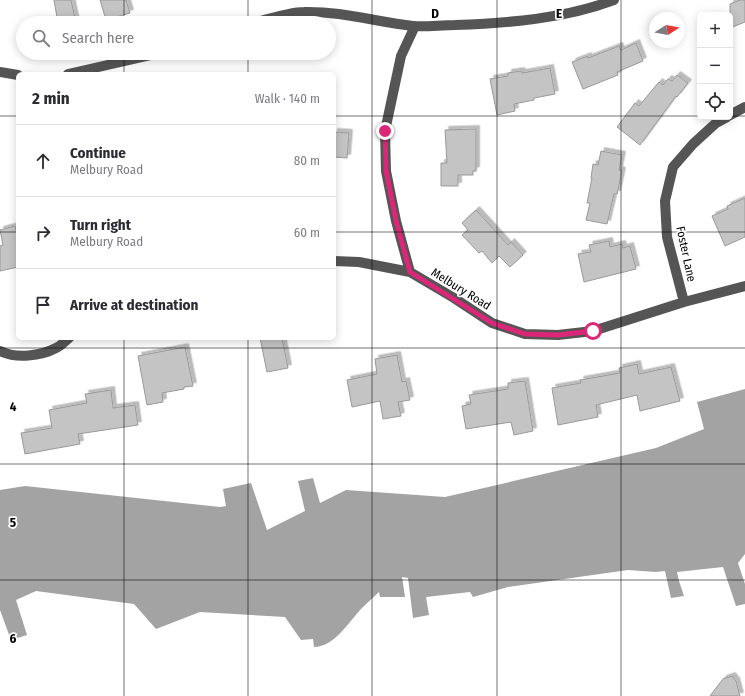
<!DOCTYPE html>
<html lang="en">
<head>
<meta charset="utf-8">
<style>
  body { margin:0; font-family:"Fira Sans Condensed",sans-serif; background:#f7f7f7; color:#2b2b33 }
  .controls { position:absolute; right:12px; top:12px; display:grid; overflow:hidden; border-radius:6px; box-shadow:0 2px 10px #0003 }
  .controls button { width:36px; height:36px; display:grid; place-items:center; padding:0; border:0; border-bottom:1px solid #e1e1e2; background:#fff; color:#2b2b33; font:20px sans-serif }
  .compass { position:absolute; left:649px; top:12px; width:36px; height:36px; border-radius:50%; background:#fff; box-shadow:0 2px 10px #0003; rotate:79deg }
  .stop { position:absolute; width:12px; height:12px; margin:-9px; border:3px solid #db2777; border-radius:50%; background:#fff }
  .stop.end { background:#db2777; border-color:#fff; box-shadow:0 1px 4px #0008 }
  .list { margin:0; padding:0; list-style:none }
  h2 { display:flex; justify-content:space-between; align-items:center; height:52px; margin:0; padding:0 16px; font-size:17px }
  h2 small { font-size:13px; font-weight:400; color:#7c7c81 }
  .list li { display:grid; grid-template-columns:26px 1fr auto; gap:12px; align-items:center; box-sizing:border-box; height:72px; padding:0 16px; border-top:1px solid #e1e1e2 }
  .list b { display:block; font-size:15px; white-space:nowrap }
  .list p { margin:0; font-size:13px; white-space:nowrap; color:#7c7c81 }
  .list em { font-size:13px; font-style:normal; color:#7c7c81 }
  .icon { flex:none; width:22px; height:22px; fill:none; stroke:currentColor; stroke-width:2; stroke-linecap:round; stroke-linejoin:round }
  .map { position:relative; flex:none; width:745px; height:696px; overflow:hidden }
  .search { position:absolute; background:#fff; box-shadow:0 2px 10px #0003; left:16px; top:16px; width:320px; height:44px; display:flex; align-items:center; gap:10px; box-sizing:border-box; padding:0 14px; border-radius:22px; color:#7c7c81; font-size:15px }
  .panel { position:absolute; background:#fff; box-shadow:0 2px 10px #0003; left:16px; top:72px; width:320px; height:268px; border-radius:6px }
  .map>svg:first-child { display:block }
  .water { fill:#a3a3a3 }
  .building { fill:#c4c4c4; stroke:#999; filter:url(#shadow) }
  .lines { fill:none; stroke-linecap:round; stroke-linejoin:round }
  .minor { stroke:#555; stroke-width:10 }
  .route { stroke:#db2777; stroke-width:5 }
  .grid { fill:none; stroke:#000; stroke-width:1; stroke-opacity:0.55 }
  .labels { text-anchor:middle; dominant-baseline:central; stroke-width:3.5; stroke-linejoin:round; paint-order:stroke }
  .street-label { font-size:12px; fill:#000; stroke:#fff }
  .grid-label { font-size:13px; text-anchor:middle; font-weight:bold; fill:#000; stroke:#fff; stroke-width:3.5; stroke-linejoin:round; paint-order:stroke }
</style>
</head>
<body>
<div class="map">
<svg width="745" height="696" viewBox="0 0 745 696">
  <defs>
    <filter id="shadow"><feDropShadow dx="3.5" dy="-3.5" stdDeviation="0" flood-color="#0004"/></filter>
  </defs>
  <rect width="100%" height="100%" fill="#fff"/>
  <!-- water -->
  <path class="water" d="M 745,389 L 745,554 L 738,563 L 745,584 L 745,604 L 736,606 L 723,567 L 677,572 L 679,581 L 684,596 L 671,598 L 665,571 L 656,572 L 628,570 L 508,587 L 473,597 L 470,592 L 426,597 L 429,615 L 413,618 L 408,578 L 402,577 L 405,597 L 380,597 L 379,592 C 374,597 368,602 363,607 C 349,621 335,647 314,647 L 313,639 L 301,640 L 285,617 L 200,612 L 156,629 L 134,604 L 36,591 L 16,600 L 27,635 L 11,640 L 0,610 L 0,490 L 25,486 L 220,507 L 226,506 L 223,489 L 251,483 L 267,530 L 305,511 L 298,481 L 313,478 L 320,503 L 346,490 L 445,497 L 656,448 L 704,429 L 697,402 Z"/>
  <!-- building -->
  <path class="building" d="M 54,0 L 71,0 L 76,23 L 58,23 Z
    M 100,0 L 126,0 L 130,13 L 106,20 Z
    M 740,0 L 745,0 L 745,22 L 730,28 L 730,4 Z
    M 636,43 L 643,61 L 617,72 L 618,75 L 583,89 L 572,62 L 588,56 L 588,58 L 619,46 L 621,50 Z
    M 550,68 L 555,94 L 534,98 L 534,100 L 514,104 L 515,111 L 497,115 L 490,79 L 508,76 L 508,73 L 521,71 L 522,73 Z
    M 677,75 L 688,83 L 677,97 L 676,96 L 640,145 L 617,127 L 635,103 L 639,106 L 659,82 L 663,85 L 668,79 L 672,81 Z
    M 476,129 L 476,170 L 473,171 L 473,175 L 458,175 L 458,186 L 441,186 L 441,163 L 447,163 L 445,130 Z
    M 334,132 L 349,133 L 347,158 L 334,157 Z
    M 601,151 L 622,155 L 619,170 L 622,171 L 617,194 L 614,194 L 607,224 L 586,220 L 590,203 L 587,203 L 592,178 L 591,178 L 593,164 L 598,165 Z
    M 745,198 L 745,237 L 725,246 L 712,216 L 728,209 L 727,206 Z
    M 476,210 L 508,245 L 511,242 L 523,255 L 510,267 L 499,256 L 492,263 L 482,251 L 479,253 L 462,235 L 468,230 L 462,223 Z
    M 15,226 L 18,238 L 18,267 L 0,271 L 0,246 L 3,245 L 0,230 Z
    M 609,241 L 610,247 L 622,244 L 623,248 L 630,246 L 636,269 L 584,282 L 578,254 L 591,252 L 589,245 Z
    M 260,338 L 282,338 L 288,368 L 267,372 Z
    M 185,347 L 193,386 L 184,387 L 184,389 L 162,393 L 163,402 L 147,405 L 138,356 Z
    M 397,355 L 402,382 L 406,381 L 410,400 L 398,402 L 401,416 L 383,419 L 380,401 L 352,407 L 347,380 L 377,374 L 375,359 Z
    M 637,364 L 639,374 L 671,367 L 680,401 L 640,411 L 637,395 L 596,405 L 598,417 L 558,425 L 552,388 L 581,383 L 580,380 L 620,373 L 619,368 Z
    M 525,381 L 533,431 L 514,435 L 511,422 L 466,429 L 462,406 L 471,404 L 469,395 L 508,389 L 508,383 Z
    M 111,390 L 113,408 L 135,405 L 138,425 L 78,434 L 80,444 L 25,454 L 21,433 L 52,428 L 49,410 L 87,403 L 85,394 Z
    M 732,676 L 736,681 L 740,696 L 710,696 L 723,679 Z"/>
  <g class="lines">
    <!-- minor -->
    <path class="minor" d="M 254,23 C 268,19 290,12 304,12 C 341,11 377,22 413,26 C 426,27 441,25 455,25 C 509,23 563,19 614,0
      M 415,26 L 401,56 L 385,131 L 386,171 L 396,221 L 410,272 L 454,298 L 492,323 L 525,334 L 558,335 L 593,331 L 684,302 L 745,286
      M 0,72 L 18,75
      M 68,74 L 160,53
      M 730,115 L 745,107
      M 334,261 L 359,262 L 410,272
      M 684,302 L 667,237 L 665,201 L 673,167 L 693,144 L 716,123 L 727,117
      M 0,351 C 16,359 41,356 56,348 C 61,346 65,341 69,338"/>
  </g>
  <g class="lines">
    <!-- route -->
    <path class="route" d="M 385,131 L 386,171 L 396,221 L 410,272 L 492,323 L 525,334 L 558,335 L 593,331"/>
  </g>
  <!-- grid -->
  <path class="grid" d="M 124,0 L 124,23M 248,0 L 248,23M 372,0 L 372,696M 497,0 L 497,696M 621,0 L 621,696M 124,53 L 124,74M 248,53 L 248,74M 0,116 L 18,116M 334,116 L 700,116M 730,116 L 745,116M 0,232 L 18,232M 334,232 L 745,232M 124,338 L 124,696M 248,338 L 248,696M 0,348 L 745,348M 0,464 L 745,464M 0,580 L 745,580"/>
  <g class="labels">
    <!-- street labels -->
    <g class="street-label">
      <text transform="translate(686 254) rotate(78)">Foster Lane</text>
      <text transform="translate(461 289) rotate(32)">Melbury Road</text>
    </g>
  </g>
  <g class="grid-label">
    <text x="435" y="18">D</text>
    <text x="559" y="18">E</text>
    <text x="13" y="411">4</text>
    <text x="13" y="527">5</text>
    <text x="13" y="643">6</text>
  </g>
</svg>
<div class="controls">
<button>+</button>
<button>−</button>
<button><svg class="icon" aria-label="locate" viewBox="0 0 24 24"><circle cx="12" cy="12" r="6"/><path d="M12 2v4M12 18v4M2 12h4M18 12h4"/></svg></button>
</div>
<svg class="compass" viewBox="-18 -18 36 36"><path d="M0-13l5 13h-10z" fill="#e53935"/><path d="M0 13l5-13h-10z" fill="#7c7c81"/></svg>
<div class="stop" style="left:593px;top:331px"></div>
<div class="stop end" style="left:385px;top:131px"></div>
<div class="search"><svg class="icon" aria-label="search" viewBox="0 0 24 24"><circle cx="10" cy="10" r="6"/><path d="M15 15l6 6"/></svg>Search here</div>
<section class="panel">
<h2>2 min<small>Walk · 140 m</small></h2>
<ul class="list">
<li><svg class="icon" aria-label="ahead" viewBox="0 0 24 24"><path d="M12 20V5M6 11l6-6 6 6"/></svg><div><b>Continue</b><p>Melbury Road</p></div><em>80 m</em></li>
<li><svg class="icon" aria-label="right" viewBox="0 0 24 24"><path d="M7 20v-9h11M14 6l5 5-5 5"/></svg><div><b>Turn right</b><p>Melbury Road</p></div><em>60 m</em></li>
<li><svg class="icon" aria-label="arrive" viewBox="0 0 24 24"><path d="M6 21V4h12l-3 4 3 4H6"/></svg><div><b>Arrive at destination</b></div></li>
</ul>
</section>
</div>
</body>
</html>
